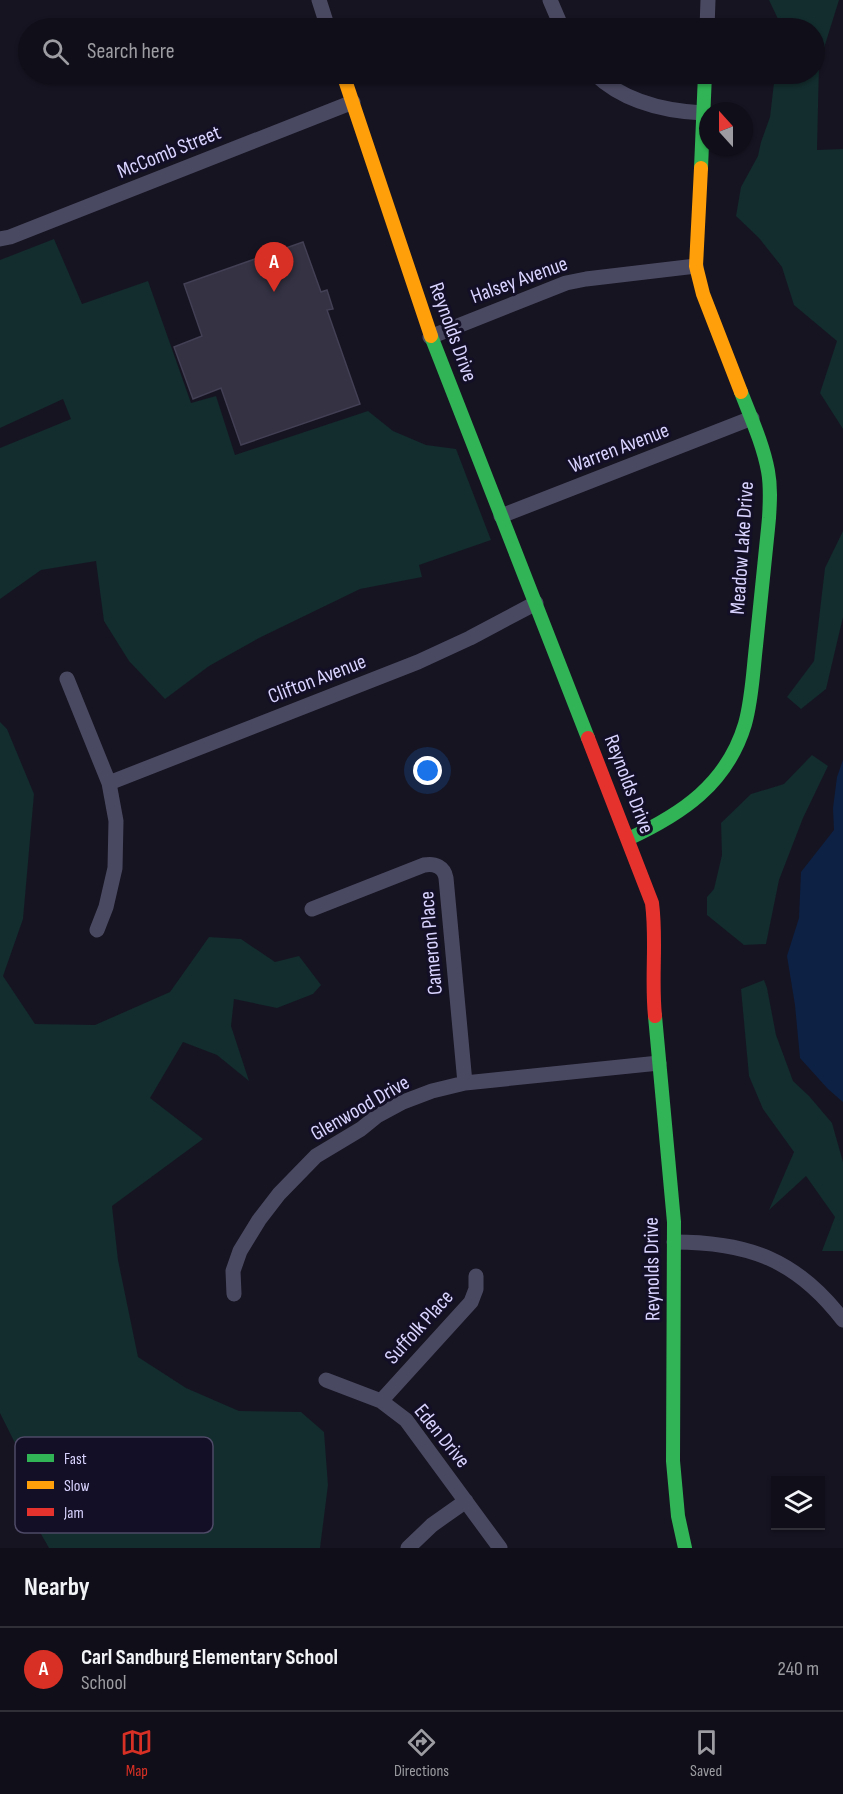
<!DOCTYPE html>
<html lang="en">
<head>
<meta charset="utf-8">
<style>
  body { margin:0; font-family:"Sofia Sans Condensed",sans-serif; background:#1e1d26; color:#f1f3f6 }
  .controls { position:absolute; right:18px; bottom:18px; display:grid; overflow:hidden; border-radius:0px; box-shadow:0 2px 4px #0004 }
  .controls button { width:54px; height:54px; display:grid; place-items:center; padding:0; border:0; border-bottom:2px solid #302f38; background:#100f19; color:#f1f3f6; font:30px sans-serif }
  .compass { position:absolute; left:699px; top:102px; width:54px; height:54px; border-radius:50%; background:#100f19; box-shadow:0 2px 4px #0004; rotate:339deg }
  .you { position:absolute; left:428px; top:771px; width:21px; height:21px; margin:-15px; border:4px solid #fff; border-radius:50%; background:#1a73e8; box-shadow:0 0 0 9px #1a73e833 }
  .badge { display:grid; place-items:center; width:39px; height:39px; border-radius:50%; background:#d93025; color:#fff; font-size:20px; font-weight:700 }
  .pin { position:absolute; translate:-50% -50px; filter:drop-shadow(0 2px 3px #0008) }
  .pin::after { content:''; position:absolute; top:32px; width:21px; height:18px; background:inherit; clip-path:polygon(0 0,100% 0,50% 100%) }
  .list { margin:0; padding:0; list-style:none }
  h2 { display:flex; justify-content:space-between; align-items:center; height:78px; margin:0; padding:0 24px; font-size:26px }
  h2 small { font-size:20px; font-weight:400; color:#9c9ca2 }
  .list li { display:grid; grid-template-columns:39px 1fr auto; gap:18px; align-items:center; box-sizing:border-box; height:84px; padding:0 24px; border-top:2px solid #302f38 }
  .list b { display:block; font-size:22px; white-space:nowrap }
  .list p { margin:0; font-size:20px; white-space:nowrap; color:#9c9ca2 }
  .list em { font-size:20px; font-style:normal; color:#9c9ca2 }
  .icon { flex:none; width:33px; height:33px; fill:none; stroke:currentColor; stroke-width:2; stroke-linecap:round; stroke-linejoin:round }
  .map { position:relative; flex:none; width:843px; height:1548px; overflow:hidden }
  .search { position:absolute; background:#100f19; box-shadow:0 2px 4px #0004; left:18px; right:18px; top:18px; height:66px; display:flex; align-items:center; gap:15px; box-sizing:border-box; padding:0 21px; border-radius:33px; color:#9c9ca2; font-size:22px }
  .sheet { height:162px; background:#100f19 }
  nav { display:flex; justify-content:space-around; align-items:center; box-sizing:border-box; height:84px; border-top:2px solid #302f38; background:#100f19; font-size:16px; color:#9c9ca2 }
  nav a { display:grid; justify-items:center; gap:3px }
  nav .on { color:#d93025 }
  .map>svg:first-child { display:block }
  .green { fill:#132c2d }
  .water { fill:#0d2144 }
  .building { fill:#343243; stroke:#433f54; stroke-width:1.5 }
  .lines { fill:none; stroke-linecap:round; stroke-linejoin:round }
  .street { stroke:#4a4962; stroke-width:15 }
  .fast { stroke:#30b455; stroke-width:14 }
  .slow { stroke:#ff9f0a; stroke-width:14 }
  .jam { stroke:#e5322d; stroke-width:14 }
  .labels { text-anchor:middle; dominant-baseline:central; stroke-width:6; stroke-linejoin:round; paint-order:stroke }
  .street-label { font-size:21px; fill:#d9d4ff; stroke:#130f26 }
  .key { fill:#130f26; stroke:#4e4a67; stroke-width:1.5 }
  .key-label { font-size:16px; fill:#d9d4ff }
</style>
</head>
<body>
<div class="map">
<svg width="843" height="1548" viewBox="0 0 843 1548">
  <rect width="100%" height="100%" fill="#161421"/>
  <!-- green -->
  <path class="green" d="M 769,0 L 839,0 L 819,64 L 817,150 L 843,149 L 843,429 L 820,393 L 837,341 L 794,305 L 782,267 L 759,238 L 736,216 L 741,187 L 758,156 L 761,142 L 770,117 L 775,74 L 814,74 L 814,28 L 777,28 L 778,19 Z
    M 54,239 L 82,304 L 148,281 L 191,403 L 216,396 L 235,455 L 368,411 L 393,431 L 426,445 L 456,449 L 491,540 L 419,565 L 422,577 L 360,589 L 259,638 L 209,666 L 165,699 L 129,661 L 104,621 L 96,561 L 41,570 L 0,599 L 0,448 L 71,419 L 63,399 L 0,428 L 0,260 Z
    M 843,531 L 843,617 L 826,689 L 801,709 L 787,697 L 814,661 L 825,568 Z
    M 0,722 L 7,729 L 34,794 L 23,919 L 3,976 L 35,1024 L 95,1025 L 170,992 L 209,937 L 241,939 L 275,962 L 299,956 L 321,985 L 313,994 L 277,1008 L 234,999 L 231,1026 L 249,1081 L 217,1055 L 183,1042 L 150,1098 L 203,1139 L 112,1206 L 118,1260 L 138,1357 L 186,1388 L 239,1411 L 301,1412 L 324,1432 L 328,1485 L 320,1548 L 49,1548 L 24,1504 L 18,1449 L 0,1413 Z
    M 812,755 L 828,766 L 803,818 L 779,880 L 766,944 L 744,945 L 707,915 L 707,897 L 714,889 L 722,855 L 721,823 L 751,794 L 784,784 Z
    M 764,980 L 767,988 L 776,1035 L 793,1081 L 809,1096 L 832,1123 L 843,1162 L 843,1251 L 822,1251 L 835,1217 L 806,1176 L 769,1210 L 794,1152 L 763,1109 L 749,1076 L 741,989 Z"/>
  <!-- water -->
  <path class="water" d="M 843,760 L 843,1102 L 828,1089 L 800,1058 L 795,1005 L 787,956 L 799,918 L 801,872 L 834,830 L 833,808 L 837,777 Z"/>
  <!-- building -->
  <path class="building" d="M 303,242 L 321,292 L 327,290 L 333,309 L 327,310 L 360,404 L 241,445 L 221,388 L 193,399 L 174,347 L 202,336 L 184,284 Z"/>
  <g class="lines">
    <!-- street -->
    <path class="street" d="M 319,0 L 328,28
      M 550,0 L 562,28
      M 707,28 L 708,0
      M 595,74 C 624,102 664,111 703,113
      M 0,239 L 10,237 L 353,102
      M 430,337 L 566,283 L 586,279 L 696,266
      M 501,516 L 752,418
      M 67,679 L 109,783 L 116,821 L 115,868 L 106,907 L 97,930
      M 109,783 L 418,662 L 470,638 L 536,603
      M 312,909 L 424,865 C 435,863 444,867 446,878 L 465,1083
      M 674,1242 C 749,1242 797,1260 843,1320
      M 234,1294 L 233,1271 L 240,1251 L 259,1220 L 279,1194 L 316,1156 L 361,1129 L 377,1116 L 403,1102 L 432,1091 L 465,1083 L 659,1063
      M 326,1380 L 381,1401 L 406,1420 L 500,1548
      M 381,1401 L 471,1302 L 476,1289 L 476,1276
      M 408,1548 L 432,1525 L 466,1501"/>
    <!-- fast -->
    <path class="fast" d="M 701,168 L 705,74
      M 431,336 L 588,738
      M 628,839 C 682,814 727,784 745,724 C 752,699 753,672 756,646 C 760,604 765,561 769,518 C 770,502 771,487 768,471 C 763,444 751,418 741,392
      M 655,1016 L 674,1222 L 673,1461 L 678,1516 L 685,1548"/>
    <!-- slow -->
    <path class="slow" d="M 343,74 L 431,336
      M 701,168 L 696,266 L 703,294 L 741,392"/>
    <!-- jam -->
    <path class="jam" d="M 588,738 L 652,903 C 657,941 651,978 655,1016"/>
  </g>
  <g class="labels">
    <!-- street labels -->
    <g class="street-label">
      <text transform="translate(169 152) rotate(-22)">McComb Street</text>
      <text transform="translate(519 280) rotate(-20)">Halsey Avenue</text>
      <text transform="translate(453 332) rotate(70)">Reynolds Drive</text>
      <text transform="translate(619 448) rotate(-21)">Warren Avenue</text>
      <text transform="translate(742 548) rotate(-86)">Meadow Lake Drive</text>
      <text transform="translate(317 679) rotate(-21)">Clifton Avenue</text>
      <text transform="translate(629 784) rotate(69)">Reynolds Drive</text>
      <text transform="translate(431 943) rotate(-95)">Cameron Place</text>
      <text transform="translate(360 1108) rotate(-30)">Glenwood Drive</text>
      <text transform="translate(652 1269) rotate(-91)">Reynolds Drive</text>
      <text transform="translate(419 1327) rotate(-48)">Suffolk Place</text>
      <text transform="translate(442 1436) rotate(51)">Eden Drive</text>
    </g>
  </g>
  <!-- legend -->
  <rect x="15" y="1437" width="198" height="96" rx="9" class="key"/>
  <rect x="27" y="1454" width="27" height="8" fill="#30b455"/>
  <rect x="27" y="1481" width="27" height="8" fill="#ff9f0a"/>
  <rect x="27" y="1508" width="27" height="8" fill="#e5322d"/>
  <g class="key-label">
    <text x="64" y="1464">Fast</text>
    <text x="64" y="1491">Slow</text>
    <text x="64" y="1518">Jam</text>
  </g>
</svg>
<div class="controls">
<button><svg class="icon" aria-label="layers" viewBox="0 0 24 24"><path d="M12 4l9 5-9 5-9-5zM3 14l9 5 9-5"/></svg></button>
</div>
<svg class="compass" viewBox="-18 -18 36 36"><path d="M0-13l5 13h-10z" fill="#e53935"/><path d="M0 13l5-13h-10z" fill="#9c9ca2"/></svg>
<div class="you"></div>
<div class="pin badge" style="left:274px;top:292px">A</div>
<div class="search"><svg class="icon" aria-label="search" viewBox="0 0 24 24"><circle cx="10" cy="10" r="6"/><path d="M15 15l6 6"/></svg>Search here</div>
</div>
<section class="sheet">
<h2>Nearby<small></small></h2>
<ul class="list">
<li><span class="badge">A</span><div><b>Carl Sandburg Elementary School</b><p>School</p></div><em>240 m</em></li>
</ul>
</section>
<nav>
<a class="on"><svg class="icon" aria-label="map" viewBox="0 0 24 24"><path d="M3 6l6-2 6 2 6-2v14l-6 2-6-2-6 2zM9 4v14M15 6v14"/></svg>Map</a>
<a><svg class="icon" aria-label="directions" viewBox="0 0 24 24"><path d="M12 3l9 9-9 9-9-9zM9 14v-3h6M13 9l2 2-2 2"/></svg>Directions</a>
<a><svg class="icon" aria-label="saved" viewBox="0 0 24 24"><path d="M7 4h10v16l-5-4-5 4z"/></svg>Saved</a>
</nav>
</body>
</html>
